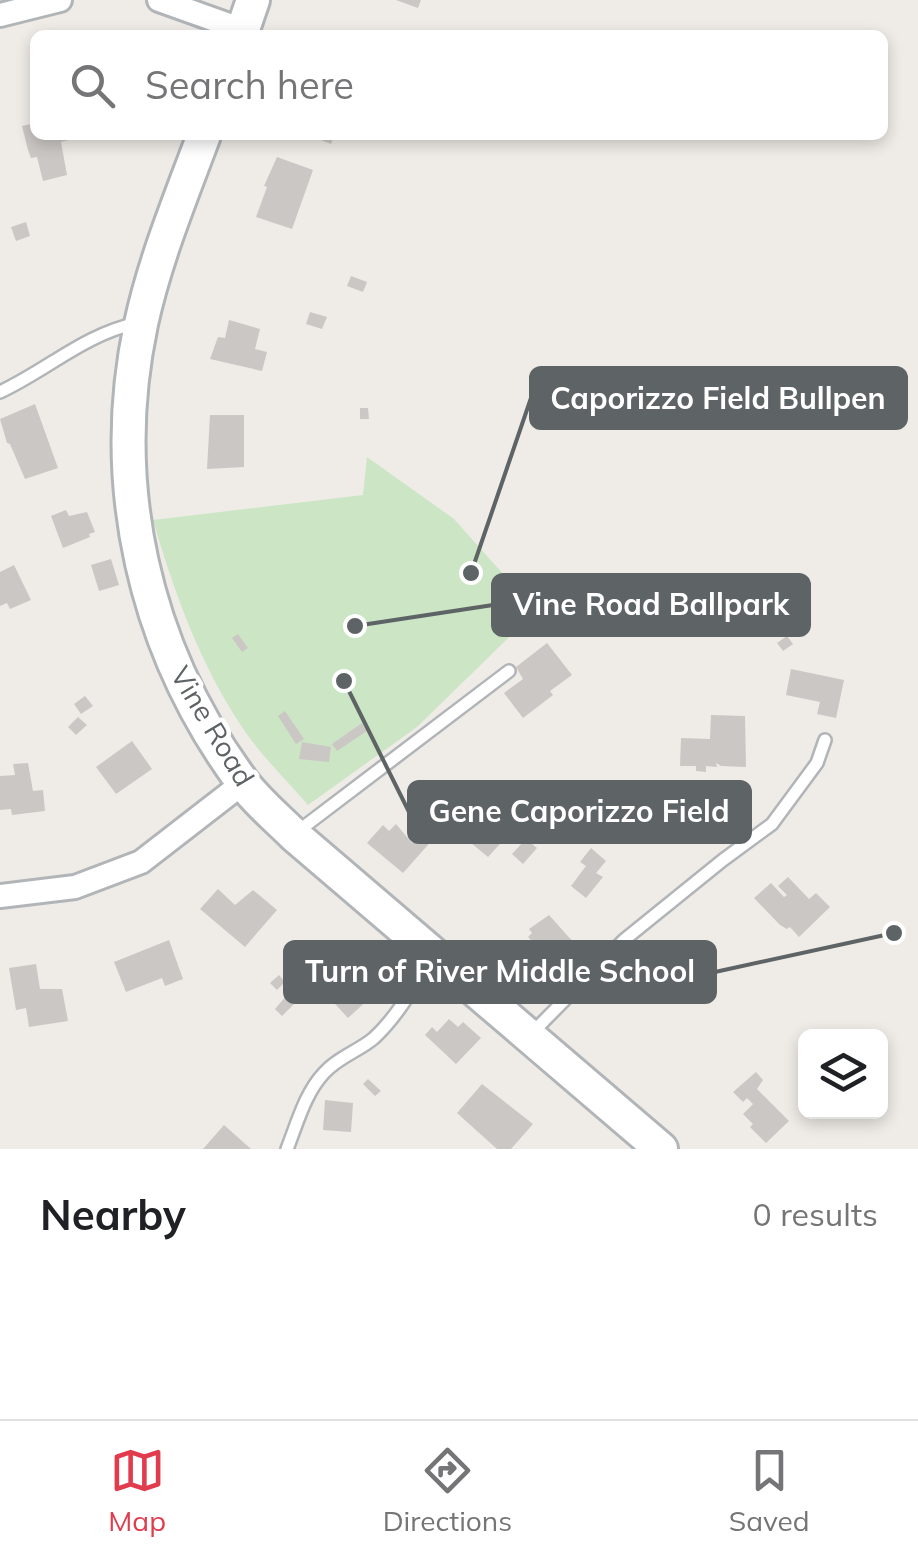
<!DOCTYPE html>
<html lang="en">
<head>
<meta charset="utf-8">
<style>
  body { margin:0; font-family:Mulish,sans-serif; background:#f2f2f2; color:#202124 }
  .controls { position:absolute; right:30px; bottom:30px; display:grid; overflow:hidden; border-radius:15px; box-shadow:0 5px 15px #0003 }
  .controls button { width:90px; height:90px; display:grid; place-items:center; padding:0; border:0; border-bottom:2px solid #e0e0e0; background:#fff; color:#202124; font:50px sans-serif }
  .list { margin:0; padding:0; list-style:none }
  h2 { display:flex; justify-content:space-between; align-items:center; height:130px; margin:0; padding:0 40px; font-size:42px }
  h2 small { font-size:32px; font-weight:400; color:#757577 }
  .icon { flex:none; width:55px; height:55px; fill:none; stroke:currentColor; stroke-width:2; stroke-linecap:round; stroke-linejoin:round }
  .map { position:relative; flex:none; width:918px; height:1149px; overflow:hidden }
  .search { position:absolute; background:#fff; box-shadow:0 5px 15px #0003; left:30px; right:30px; top:30px; height:110px; display:flex; align-items:center; gap:25px; box-sizing:border-box; padding:0 35px; border-radius:15px; color:#757577; font-size:38px }
  .sheet { height:270px; background:#fff }
  nav { display:flex; justify-content:space-around; align-items:center; box-sizing:border-box; height:140px; border-top:2px solid #e0e0e0; background:#fff; font-size:28px; color:#757577 }
  nav a { display:grid; justify-items:center; gap:5px }
  nav .on { color:#e03c4e }
  .map>svg:first-child { display:block }
  .green { fill:#cbe5c5 }
  .building { fill:#cbc7c4 }
  .lines { fill:none; stroke-linecap:round; stroke-linejoin:round }
  .lane-casing { stroke:#b2b5b8; stroke-width:16 }
  .street-casing { stroke:#b2b5b8; stroke-width:28 }
  .secondary-casing { stroke:#b1b5b8; stroke-width:38 }
  .lane { stroke:#fff; stroke-width:11 }
  .street { stroke:#fff; stroke-width:22 }
  .secondary { stroke:#fff; stroke-width:32 }
  .labels { text-anchor:middle; dominant-baseline:central; stroke-width:9; stroke-linejoin:round; paint-order:stroke }
  .street-label { font-size:28px; fill:#5e6366; stroke:#fff }
  .leader { fill:none; stroke:#5e6366; stroke-width:4 }
  .callout-dot { fill:#5e6366; stroke:#fff; stroke-width:4 }
  .callout { fill:#5e6366; stroke:#5e6366; stroke-width:4 }
  .callout-label { font-size:30px; text-anchor:middle; font-weight:bold; fill:#fff }
</style>
</head>
<body>
<div class="map">
<svg width="918" height="1149" viewBox="0 0 918 1149">
  <rect width="100%" height="100%" fill="#efece7"/>
  <!-- green -->
  <path class="green" d="M 367,457 L 454,519 L 536,611 L 417,727 L 308,805 C 286,779 260,755 242,727 C 200,664 174,592 153,520 L 363,495 Z"/>
  <!-- building -->
  <path class="building" d="M 396,0 L 421,0 L 418,8 Z
    M 35,123 L 35,135 L 87,135 L 61,142 L 67,175 L 43,181 L 37,157 L 31,158 L 28,150 L 22,126 Z
    M 308,135 L 334,135 L 331,144 Z
    M 277,157 L 313,170 L 292,229 L 256,217 L 267,187 L 264,186 Z
    M 26,222 L 30,236 L 16,241 L 11,227 Z
    M 351,276 L 367,282 L 363,292 L 347,286 Z
    M 310,312 L 327,317 L 322,329 L 306,324 Z
    M 229,320 L 260,329 L 255,349 L 267,352 L 262,371 L 210,359 L 218,337 L 225,338 Z
    M 35,404 L 58,468 L 25,479 L 10,444 L 7,443 L 0,419 Z
    M 360,408 L 368,408 L 369,419 L 360,419 Z
    M 210,415 L 244,415 L 244,467 L 207,469 Z
    M 66,510 L 69,516 L 87,512 L 95,532 L 89,534 L 90,537 L 63,548 L 51,516 Z
    M 111,559 L 119,585 L 99,591 L 91,565 Z
    M 14,565 L 31,600 L 10,609 L 7,603 L 0,606 L 0,572 Z
    M 238,634 L 248,648 L 242,652 L 232,638 Z
    M 787,636 L 793,644 L 783,651 L 777,643 Z
    M 547,643 L 572,675 L 550,691 L 553,695 L 523,718 L 504,693 L 523,679 L 516,667 Z
    M 791,669 L 844,680 L 836,718 L 817,714 L 820,702 L 786,695 Z
    M 85,696 L 93,706 L 81,714 L 74,704 Z
    M 285,711 L 304,739 L 296,744 L 278,716 Z
    M 711,715 L 745,716 L 746,767 L 721,766 L 716,763 L 717,767 L 706,766 L 706,772 L 696,771 L 696,766 L 680,766 L 681,738 L 710,739 Z
    M 78,717 L 87,725 L 76,735 L 68,727 Z
    M 362,723 L 367,731 L 337,751 L 332,744 Z
    M 132,741 L 152,769 L 116,794 L 96,767 Z
    M 302,742 L 331,747 L 329,762 L 299,759 Z
    M 28,763 L 33,791 L 43,790 L 45,811 L 12,815 L 11,809 L 0,810 L 0,776 L 15,775 L 13,764 Z
    M 499,790 L 520,809 L 505,826 L 510,833 L 488,857 L 471,843 L 484,828 L 474,819 Z
    M 396,824 L 412,843 L 425,828 L 435,837 L 403,873 L 367,843 L 383,825 L 389,831 Z
    M 526,839 L 537,848 L 523,864 L 512,854 Z
    M 591,848 L 606,861 L 596,873 L 603,877 L 586,898 L 571,886 L 586,866 L 580,862 Z
    M 788,877 L 809,899 L 816,893 L 830,907 L 799,937 L 790,927 L 787,929 L 780,925 L 754,898 L 771,883 L 784,897 L 787,895 L 778,886 Z
    M 218,889 L 235,905 L 253,890 L 277,910 L 245,947 L 200,909 Z
    M 549,915 L 575,944 L 554,969 L 533,949 L 537,946 L 528,937 L 532,933 L 529,929 Z
    M 169,940 L 183,979 L 165,986 L 162,978 L 126,992 L 114,962 Z
    M 335,958 L 371,997 L 348,1018 L 325,993 L 317,1000 L 306,988 Z
    M 36,964 L 40,989 L 62,989 L 68,1021 L 29,1027 L 26,1008 L 16,1010 L 9,968 Z
    M 279,975 L 285,982 L 277,990 L 270,983 Z
    M 287,995 L 295,1003 L 282,1016 L 275,1009 Z
    M 449,1019 L 458,1027 L 463,1022 L 481,1038 L 456,1064 L 425,1035 L 432,1027 L 437,1032 Z
    M 756,1072 L 763,1080 L 757,1089 L 789,1121 L 766,1143 L 750,1127 L 753,1124 L 743,1114 L 753,1104 L 747,1098 L 743,1102 L 733,1092 Z
    M 368,1079 L 381,1091 L 375,1096 L 363,1084 Z
    M 482,1084 L 533,1124 L 511,1149 L 497,1149 L 457,1113 Z
    M 325,1100 L 353,1103 L 351,1132 L 323,1130 Z
    M 224,1125 L 251,1149 L 203,1149 Z"/>
  <g class="lines">
    <defs>
      <path id="lane" d="M 0,392 C 49,369 83,335 137,323
        M 297,832 L 509,671
        M 531,1034 L 624,940 L 723,860 L 772,824 L 817,763 L 825,740
        M 287,1149 C 297,1124 305,1093 324,1073 C 338,1057 359,1051 374,1038 C 398,1016 416,983 433,956"/>
      <path id="street" d="M 159,0 L 243,30
        M 0,15 L 60,0
        M 0,896 L 75,887 L 141,862 L 243,783"/>
      <path id="secondary" d="M 241,35 L 253,0
        M 204,135 C 181,197 155,259 141,324 C 107,484 144,648 241,780 C 255,800 276,817 294,835 L 661,1149"/>
    </defs>
    <!-- lane casing -->
    <use href="#lane" class="lane-casing"/>
    <!-- street casing -->
    <use href="#street" class="street-casing"/>
    <!-- secondary casing -->
    <use href="#secondary" class="secondary-casing"/>
    <!-- lane -->
    <use href="#lane" class="lane"/>
    <!-- street -->
    <use href="#street" class="street"/>
    <!-- secondary -->
    <use href="#secondary" class="secondary"/>
  </g>
  <g class="labels">
    <!-- street labels -->
    <g class="street-label">
      <text transform="translate(213 726) rotate(59)">Vine Road</text>
    </g>
  </g>
  <!-- callouts -->
  <path class="leader" d="M471 573L531 398M355 626L493 605M344 681L409 812M894 933L715 972"/>
  <g class="callout-dot">
    <circle cx="471" cy="573" r="10"/>
    <circle cx="355" cy="626" r="10"/>
    <circle cx="344" cy="681" r="10"/>
    <circle cx="894" cy="933" r="10"/>
  </g>
  <g class="callout">
    <rect x="531" y="368" width="375" height="60" rx="10"/>
    <rect x="493" y="575" width="316" height="60" rx="10"/>
    <rect x="409" y="782" width="341" height="60" rx="10"/>
    <rect x="285" y="942" width="430" height="60" rx="10"/>
  </g>
  <g class="callout-label">
    <text x="718" y="409">Caporizzo Field Bullpen</text>
    <text x="651" y="615">Vine Road Ballpark</text>
    <text x="579" y="822">Gene Caporizzo Field</text>
    <text x="500" y="982">Turn of River Middle School</text>
  </g>
</svg>
<div class="controls">
<button><svg class="icon" aria-label="layers" viewBox="0 0 24 24"><path d="M12 4l9 5-9 5-9-5zM3 14l9 5 9-5"/></svg></button>
</div>
<div class="search"><svg class="icon" aria-label="search" viewBox="0 0 24 24"><circle cx="10" cy="10" r="6"/><path d="M15 15l6 6"/></svg>Search here</div>
</div>
<section class="sheet">
<h2>Nearby<small>0 results</small></h2>
<ul class="list">
</ul>
</section>
<nav>
<a class="on"><svg class="icon" aria-label="map" viewBox="0 0 24 24"><path d="M3 6l6-2 6 2 6-2v14l-6 2-6-2-6 2zM9 4v14M15 6v14"/></svg>Map</a>
<a><svg class="icon" aria-label="directions" viewBox="0 0 24 24"><path d="M12 3l9 9-9 9-9-9zM9 14v-3h6M13 9l2 2-2 2"/></svg>Directions</a>
<a><svg class="icon" aria-label="saved" viewBox="0 0 24 24"><path d="M7 4h10v16l-5-4-5 4z"/></svg>Saved</a>
</nav>
</body>
</html>
